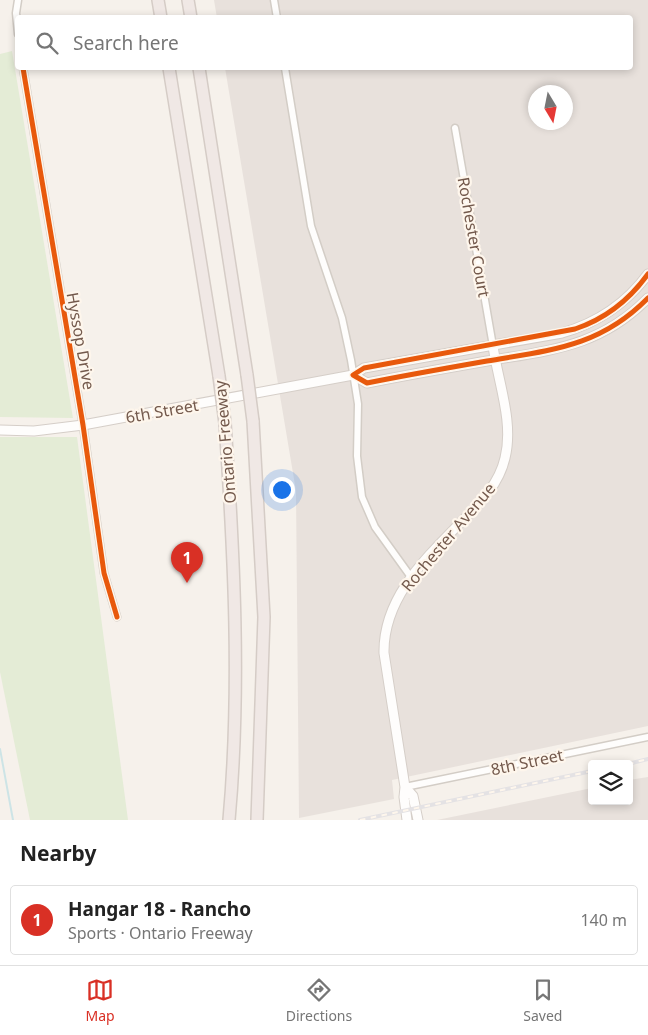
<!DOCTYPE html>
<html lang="en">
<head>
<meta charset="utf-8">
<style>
  body { margin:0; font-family:"Noto Sans",sans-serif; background:#f6f6f6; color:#222 }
  .controls { position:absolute; right:15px; bottom:15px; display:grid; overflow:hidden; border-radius:5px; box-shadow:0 2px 8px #0003 }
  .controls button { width:45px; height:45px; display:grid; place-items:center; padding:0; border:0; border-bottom:1px solid #e0e0e0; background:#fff; color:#222; font:25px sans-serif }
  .compass { position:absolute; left:528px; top:85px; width:45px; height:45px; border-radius:50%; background:#fff; box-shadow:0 2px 8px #0003; rotate:170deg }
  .you { position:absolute; left:281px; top:489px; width:18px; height:18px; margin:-12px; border:4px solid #fff; border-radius:50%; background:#1a73e8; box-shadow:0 0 0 8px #1a73e833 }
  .badge { display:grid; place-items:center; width:32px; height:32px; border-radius:50%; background:#d93025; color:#fff; font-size:16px; font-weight:700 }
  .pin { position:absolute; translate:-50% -41px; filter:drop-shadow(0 1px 2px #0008) }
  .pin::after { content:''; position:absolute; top:26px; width:18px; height:15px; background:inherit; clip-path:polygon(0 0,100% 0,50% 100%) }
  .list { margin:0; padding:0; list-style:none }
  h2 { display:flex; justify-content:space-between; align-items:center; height:65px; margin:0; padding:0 20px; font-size:21px }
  h2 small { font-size:16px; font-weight:400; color:#767676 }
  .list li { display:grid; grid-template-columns:32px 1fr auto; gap:15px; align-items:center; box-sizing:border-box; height:70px; margin:0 10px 10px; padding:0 10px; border:1px solid #e0e0e0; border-radius:5px }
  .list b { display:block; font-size:19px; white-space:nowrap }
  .list p { margin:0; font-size:16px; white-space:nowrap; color:#767676 }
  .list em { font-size:16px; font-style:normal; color:#767676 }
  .icon { flex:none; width:28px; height:28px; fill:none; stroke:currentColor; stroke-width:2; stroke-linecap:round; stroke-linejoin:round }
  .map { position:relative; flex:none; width:648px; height:820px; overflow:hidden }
  .search { position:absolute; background:#fff; box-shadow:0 2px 8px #0003; left:15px; right:15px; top:15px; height:55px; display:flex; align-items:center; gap:12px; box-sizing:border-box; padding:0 18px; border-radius:5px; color:#767676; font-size:19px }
  .sheet { height:145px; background:#fff }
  nav { display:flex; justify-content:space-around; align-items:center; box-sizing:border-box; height:70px; border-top:1px solid #e0e0e0; background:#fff; font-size:14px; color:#767676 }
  nav a { display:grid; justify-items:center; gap:2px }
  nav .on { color:#d93025 }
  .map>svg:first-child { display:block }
  .industrial { fill:#e8e1dc; fill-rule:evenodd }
  .green { fill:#e4ecd6 }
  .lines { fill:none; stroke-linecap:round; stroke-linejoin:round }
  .stream { stroke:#cde4e6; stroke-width:2 }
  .street-casing { stroke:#d3cdc6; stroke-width:9 }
  .secondary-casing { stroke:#d5cec8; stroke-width:11 }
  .highway-casing { stroke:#d5ccc6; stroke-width:14 }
  .street { stroke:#fefdfc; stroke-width:6 }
  .secondary { stroke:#fefdfc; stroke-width:9 }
  .highway { stroke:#f0e8e5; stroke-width:11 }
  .rail-casing { stroke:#e4e2e4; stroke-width:4 }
  .rail { stroke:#fef6ec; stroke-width:2; stroke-dasharray:5.5; stroke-linecap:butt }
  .highway-bridge-casing { stroke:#d5ccc6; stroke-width:14; stroke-linecap:butt }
  .highway-bridge { stroke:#f0e8e5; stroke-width:11 }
  .cycleway-casing { stroke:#fef6ec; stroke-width:8 }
  .cycleway { stroke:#e8590c; stroke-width:5 }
  .labels { text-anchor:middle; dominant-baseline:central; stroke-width:4.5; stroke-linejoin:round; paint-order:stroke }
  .street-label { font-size:16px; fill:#73594c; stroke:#fef6ec }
</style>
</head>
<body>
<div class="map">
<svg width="648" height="820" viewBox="0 0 648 820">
  <rect width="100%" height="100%" fill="#f6f1eb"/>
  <!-- industrial -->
  <path class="industrial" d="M 214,0 L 648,0 L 648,726 L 392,780 L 394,799 L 299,818 L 296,491 L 225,68 L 630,68 L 630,18 L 217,18 ZM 536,92 L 566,92 L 566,122 L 536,122 Z
    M 648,777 L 648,820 L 437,820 L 592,788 L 592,801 L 629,801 L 629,780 Z"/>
  <!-- green -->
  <path class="green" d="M 12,51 L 73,418 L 0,417 L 0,54 Z
    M 0,437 L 77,437 L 128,820 L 30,820 L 0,672 Z"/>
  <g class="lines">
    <!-- stream -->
    <path class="stream" d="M 0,749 L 13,820"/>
    <defs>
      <path id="street" d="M 274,0 L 277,18
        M 18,34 L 16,13 L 18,0
        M 23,68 L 83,425 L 104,573 L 117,617
        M 285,68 L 311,226 L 342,318 L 351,360 L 358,404 L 357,456 L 362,497 L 375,527 L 411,577
        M 455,128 L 493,346
        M 405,787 L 648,737"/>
      <path id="secondary" d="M 353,375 L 367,383 C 407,375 447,368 487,361 C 551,350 600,347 648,298
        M 0,430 L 34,431 L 83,425 L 353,375 L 364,368 L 562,333 C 597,323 626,304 648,274
        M 405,787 L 413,796 L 418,820
        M 407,820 L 404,797 L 405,787 L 384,653 C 383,597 427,557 463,520 C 481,502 499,484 505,458 C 514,422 498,382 493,346"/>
      <path id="highway" d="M 158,0 L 161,18
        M 188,0 L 191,18
        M 169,68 L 219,376
        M 199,68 L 247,375
        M 253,421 L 264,617 L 257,820
        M 225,423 C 234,555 241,688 229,820"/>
    </defs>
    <!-- street casing -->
    <use href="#street" class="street-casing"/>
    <!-- secondary casing -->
    <use href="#secondary" class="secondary-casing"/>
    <!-- highway casing -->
    <use href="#highway" class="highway-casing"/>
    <!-- street -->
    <use href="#street" class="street"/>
    <!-- secondary -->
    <use href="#secondary" class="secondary"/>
    <!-- highway -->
    <use href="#highway" class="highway"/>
    <defs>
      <path id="rail" d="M 628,764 L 648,759
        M 360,820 L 592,771"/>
    </defs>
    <!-- rail casing -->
    <use href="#rail" class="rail-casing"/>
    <!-- rail -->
    <use href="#rail" class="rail"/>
    <defs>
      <path id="highway-bridge" d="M 247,375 L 253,421
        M 219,376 L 225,423"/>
    </defs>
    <!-- highway-bridge casing -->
    <use href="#highway-bridge" class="highway-bridge-casing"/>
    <!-- highway-bridge -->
    <use href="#highway-bridge" class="highway-bridge"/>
    <defs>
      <path id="cycleway" d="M 23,68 L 83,425 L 104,573 L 117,617
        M 648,274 C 630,299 605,319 575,329 L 364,368 L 353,375 L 367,383 C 407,375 447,368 487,361 C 551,350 600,347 648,298"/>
    </defs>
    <!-- cycleway casing -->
    <use href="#cycleway" class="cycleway-casing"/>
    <!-- cycleway -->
    <use href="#cycleway" class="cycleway"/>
  </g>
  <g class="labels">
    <!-- street labels -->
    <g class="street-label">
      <text transform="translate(474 237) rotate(80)">Rochester Court</text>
      <text transform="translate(81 341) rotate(80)">Hyssop Drive</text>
      <text transform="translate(162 411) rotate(-10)">6th Street</text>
      <text transform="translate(225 442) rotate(-95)">Ontario Freeway</text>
      <text transform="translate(448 537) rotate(-50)">Rochester Avenue</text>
      <text transform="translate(527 762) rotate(-12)">8th Street</text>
    </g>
  </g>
</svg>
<div class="controls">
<button><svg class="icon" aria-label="layers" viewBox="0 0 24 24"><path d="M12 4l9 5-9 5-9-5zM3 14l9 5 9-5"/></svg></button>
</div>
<svg class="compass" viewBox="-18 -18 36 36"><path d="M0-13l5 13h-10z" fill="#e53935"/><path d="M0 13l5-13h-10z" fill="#767676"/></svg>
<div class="you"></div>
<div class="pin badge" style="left:187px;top:583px">1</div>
<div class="search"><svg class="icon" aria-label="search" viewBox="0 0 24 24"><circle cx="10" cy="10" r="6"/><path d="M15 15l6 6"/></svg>Search here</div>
</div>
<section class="sheet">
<h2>Nearby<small></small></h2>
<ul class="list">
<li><span class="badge">1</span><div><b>Hangar 18 - Rancho</b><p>Sports · Ontario Freeway</p></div><em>140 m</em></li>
</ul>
</section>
<nav>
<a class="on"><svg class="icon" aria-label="map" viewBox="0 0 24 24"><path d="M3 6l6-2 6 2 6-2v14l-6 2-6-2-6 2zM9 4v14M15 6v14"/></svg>Map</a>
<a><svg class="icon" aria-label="directions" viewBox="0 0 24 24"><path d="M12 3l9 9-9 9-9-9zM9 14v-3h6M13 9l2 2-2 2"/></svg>Directions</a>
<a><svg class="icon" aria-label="saved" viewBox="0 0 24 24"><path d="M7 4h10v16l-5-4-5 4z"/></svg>Saved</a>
</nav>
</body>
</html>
